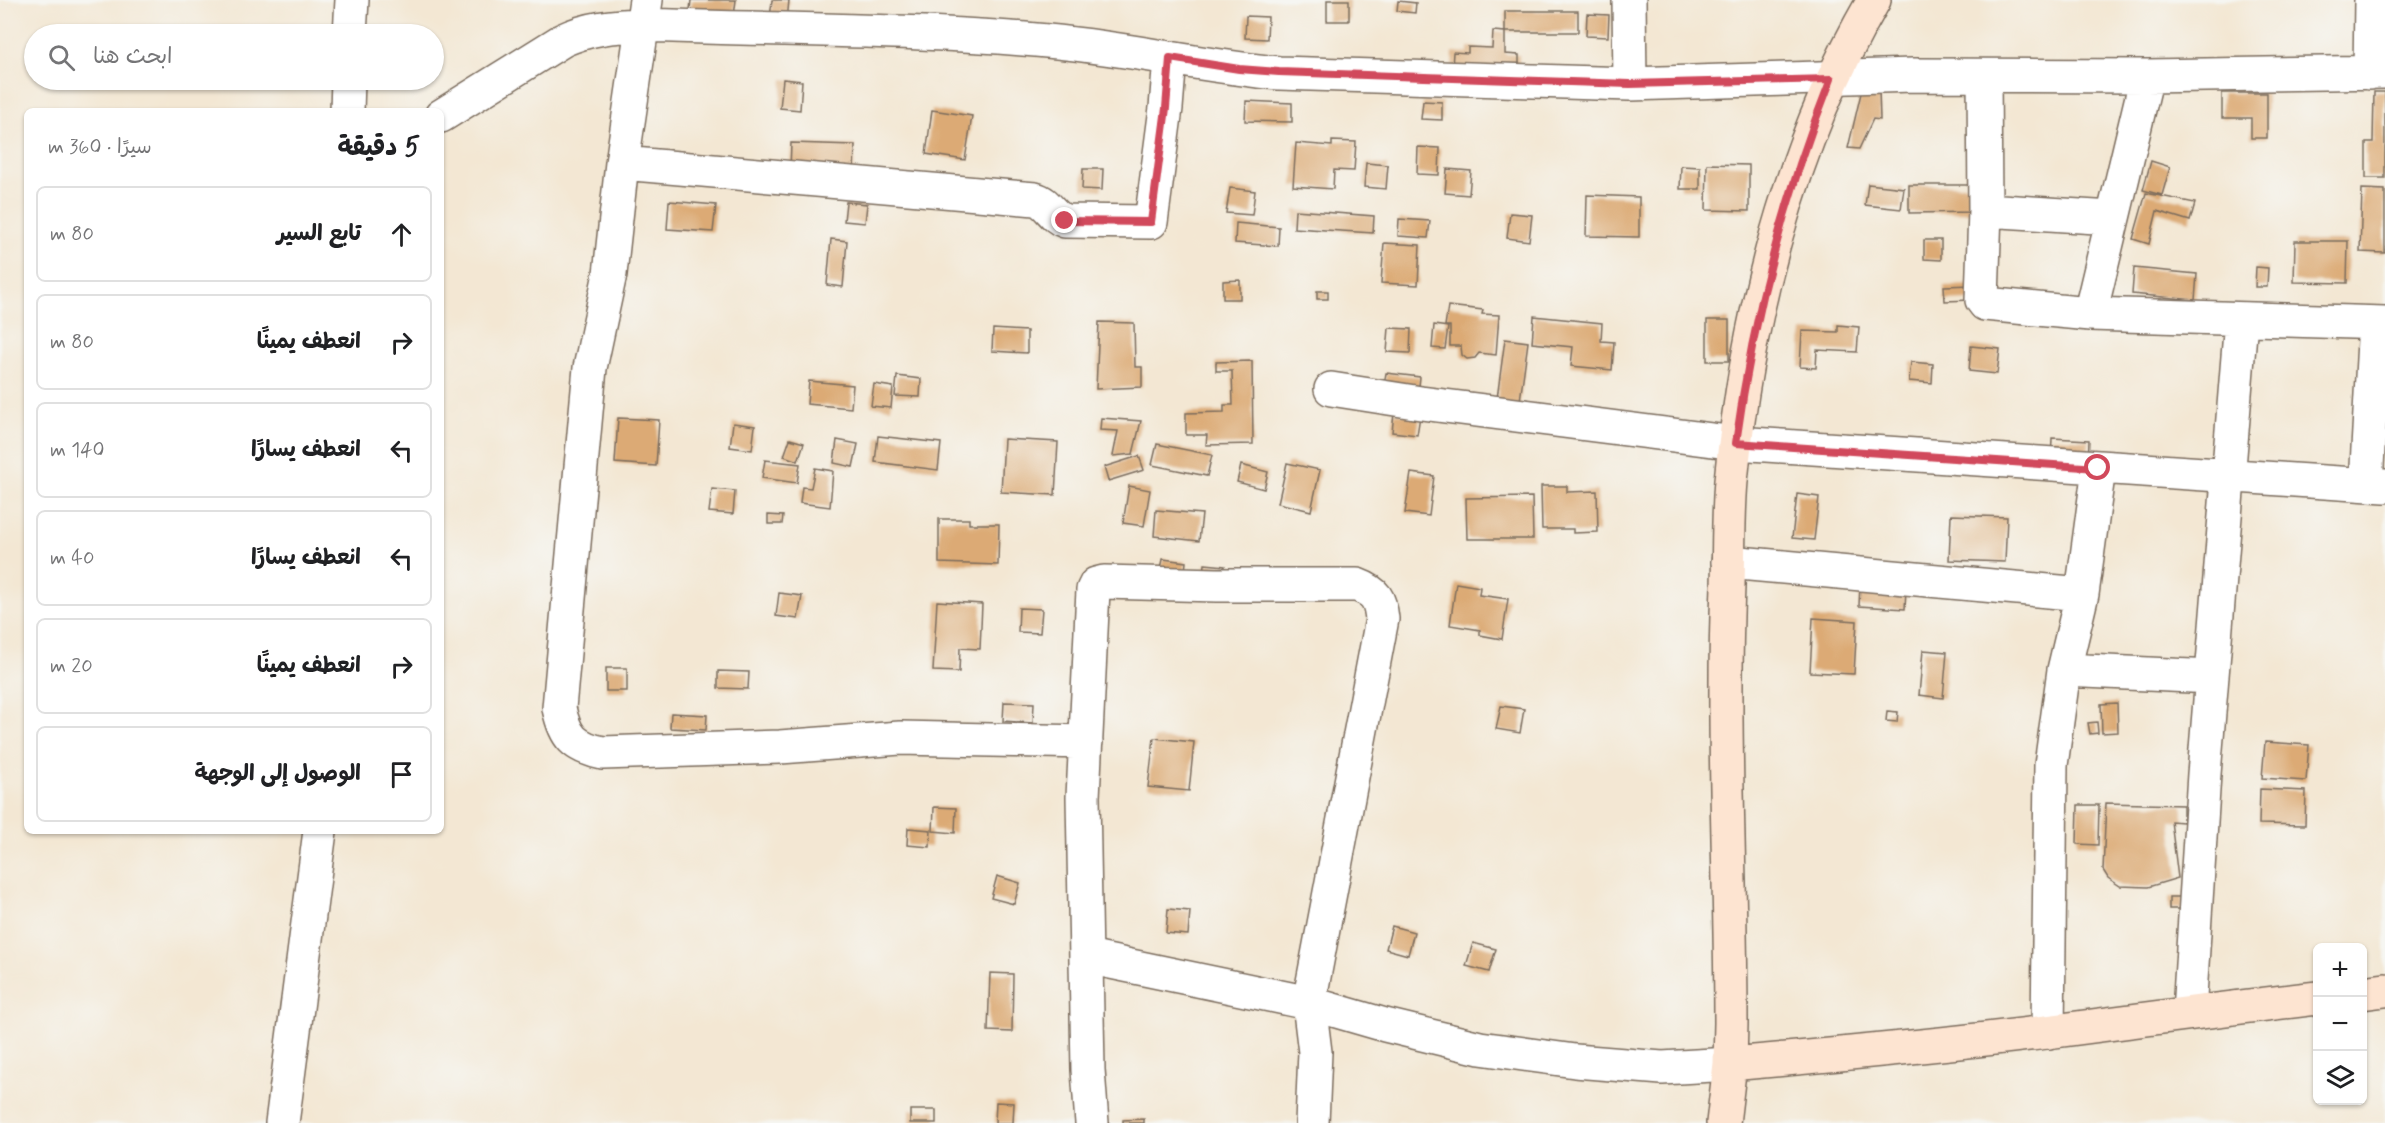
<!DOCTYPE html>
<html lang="ar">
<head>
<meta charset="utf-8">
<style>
  body { margin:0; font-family:Mynerve,"Playpen Sans Arabic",sans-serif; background:#f6f6f6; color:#202124; direction:rtl }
  .controls { position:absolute; right:18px; bottom:18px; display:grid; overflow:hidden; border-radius:9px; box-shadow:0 2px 4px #0004 }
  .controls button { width:54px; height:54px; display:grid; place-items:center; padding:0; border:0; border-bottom:2px solid #e0e0e0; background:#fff; color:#202124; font:30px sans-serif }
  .stop { position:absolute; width:18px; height:18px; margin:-14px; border:4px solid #d1495b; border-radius:50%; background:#fff }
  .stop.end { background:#d1495b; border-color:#fff; box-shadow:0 2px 6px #0008 }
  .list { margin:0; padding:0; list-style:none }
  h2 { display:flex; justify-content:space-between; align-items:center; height:78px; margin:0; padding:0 24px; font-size:26px }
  h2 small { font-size:20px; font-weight:400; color:#757577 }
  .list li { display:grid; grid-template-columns:39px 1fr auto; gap:18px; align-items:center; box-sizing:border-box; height:96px; margin:0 12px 12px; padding:0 12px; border:2px solid #e0e0e0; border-radius:9px }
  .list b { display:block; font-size:22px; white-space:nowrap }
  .list em { font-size:20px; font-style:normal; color:#757577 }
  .icon { flex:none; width:33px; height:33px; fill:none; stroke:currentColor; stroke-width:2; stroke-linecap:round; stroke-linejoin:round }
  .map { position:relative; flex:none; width:2385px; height:1123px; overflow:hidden; direction:ltr }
  .search { position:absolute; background:#fff; box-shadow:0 2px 4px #0004; left:24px; top:24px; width:420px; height:66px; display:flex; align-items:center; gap:15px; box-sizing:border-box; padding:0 21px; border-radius:33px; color:#757577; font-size:22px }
  .panel { position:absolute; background:#fff; box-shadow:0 2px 4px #0004; left:24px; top:108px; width:420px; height:726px; border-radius:9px; direction:rtl }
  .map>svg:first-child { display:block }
  .building { fill:#dcaa74 }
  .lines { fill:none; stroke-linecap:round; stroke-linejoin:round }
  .street-casing { stroke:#7b6c5d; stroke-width:36 }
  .secondary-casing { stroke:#7b6c5d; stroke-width:36 }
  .street { stroke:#fff; stroke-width:33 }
  .secondary { stroke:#fde4d1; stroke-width:33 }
  .route { stroke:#d1495b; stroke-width:8 }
</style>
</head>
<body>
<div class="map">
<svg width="2385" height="1123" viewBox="0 0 2385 1123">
  <rect width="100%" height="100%" fill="#f6f6f2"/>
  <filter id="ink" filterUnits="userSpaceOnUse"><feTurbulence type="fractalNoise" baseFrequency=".0167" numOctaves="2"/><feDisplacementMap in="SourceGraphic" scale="12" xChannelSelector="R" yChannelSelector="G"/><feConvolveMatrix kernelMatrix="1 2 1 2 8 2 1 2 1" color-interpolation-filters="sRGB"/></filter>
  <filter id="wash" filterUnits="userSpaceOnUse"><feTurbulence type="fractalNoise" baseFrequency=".008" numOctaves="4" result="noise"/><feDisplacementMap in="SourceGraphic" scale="24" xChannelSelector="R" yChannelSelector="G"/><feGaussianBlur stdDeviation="1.35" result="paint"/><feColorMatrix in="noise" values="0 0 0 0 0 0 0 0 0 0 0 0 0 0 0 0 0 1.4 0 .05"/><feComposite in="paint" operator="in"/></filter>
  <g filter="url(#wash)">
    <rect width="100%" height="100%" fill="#f3e7d3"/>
    <g id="blocks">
      <!-- building -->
      <path class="building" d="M 691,0 L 736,0 L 734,16 L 690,10 Z
        M 772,0 L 789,0 L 787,21 L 770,19 Z
        M 1327,0 L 1349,0 L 1349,21 L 1327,21 Z
        M 1398,1 L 1416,3 L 1415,13 L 1397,11 Z
        M 1505,11 L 1578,11 L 1578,32 L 1505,32 Z
        M 1587,14 L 1609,15 L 1608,37 L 1586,36 Z
        M 1246,16 L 1268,17 L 1267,39 L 1245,38 Z
        M 1493,31 L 1505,32 L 1505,54 L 1519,55 L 1519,71 L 1452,68 L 1453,52 L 1468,53 L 1468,47 L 1492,48 Z
        M 783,79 L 802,81 L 800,110 L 780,108 Z
        M 1862,89 L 1879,90 L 1880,120 L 1873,119 L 1859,149 L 1848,148 Z
        M 2374,92 L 2385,92 L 2385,178 L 2366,178 L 2366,142 L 2373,142 Z
        M 2222,93 L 2267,93 L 2267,138 L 2251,138 L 2251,118 L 2222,118 Z
        M 1246,101 L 1292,103 L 1292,122 L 1245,121 Z
        M 1423,101 L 1442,102 L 1442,120 L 1421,119 Z
        M 932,110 L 972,116 L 965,160 L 926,154 Z
        M 1332,141 L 1356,142 L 1354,171 L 1334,170 L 1333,189 L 1293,186 L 1296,143 L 1332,146 Z
        M 791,143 L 855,145 L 854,172 L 790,170 Z
        M 1418,147 L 1440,148 L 1439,175 L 1417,174 Z
        M 2151,161 L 2170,167 L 2162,195 L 2143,190 Z
        M 1366,163 L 1388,165 L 1386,189 L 1364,187 Z
        M 1707,164 L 1749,165 L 1749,211 L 1706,210 Z
        M 1681,166 L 1700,167 L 1700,189 L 1680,189 Z
        M 1083,169 L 1103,169 L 1102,190 L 1082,189 Z
        M 1447,169 L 1471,171 L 1469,195 L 1445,193 Z
        M 1868,184 L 1904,188 L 1901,209 L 1865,205 Z
        M 1909,185 L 1975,185 L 1975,212 L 1909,213 Z
        M 1230,188 L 1255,191 L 1252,215 L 1226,213 Z
        M 2362,189 L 2385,190 L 2385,253 L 2360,252 Z
        M 2146,193 L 2195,203 L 2190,221 L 2157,211 L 2149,244 L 2133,239 Z
        M 1587,195 L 1639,197 L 1639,237 L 1586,236 Z
        M 669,201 L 716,205 L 713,232 L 667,229 Z
        M 846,202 L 867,204 L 865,223 L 844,221 Z
        M 1295,210 L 1374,216 L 1373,233 L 1294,228 Z
        M 1510,213 L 1532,215 L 1529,241 L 1507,238 Z
        M 1399,219 L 1430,221 L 1428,238 L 1398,236 Z
        M 1236,223 L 1279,227 L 1278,246 L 1235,243 Z
        M 831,239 L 847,241 L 843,287 L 827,285 Z
        M 1924,240 L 1941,240 L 1941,260 L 1924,259 Z
        M 2295,241 L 2348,241 L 2347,283 L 2294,282 Z
        M 1384,243 L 1420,245 L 1418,285 L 1381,283 Z
        M 2256,267 L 2268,268 L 2267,287 L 2255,287 Z
        M 2134,268 L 2197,274 L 2195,300 L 2132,294 Z
        M 1240,280 L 1240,299 L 1223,299 L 1223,281 Z
        M 1972,285 L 1972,300 L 1945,301 L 1944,286 Z
        M 1317,291 L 1328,291 L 1328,299 L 1317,299 Z
        M 1448,306 L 1483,310 L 1482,314 L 1499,315 L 1496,355 L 1479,353 L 1475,358 L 1467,359 L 1462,355 L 1461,346 L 1450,346 L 1450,326 L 1445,326 Z
        M 1534,316 L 1602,323 L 1601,341 L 1614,342 L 1612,370 L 1571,366 L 1573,347 L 1532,343 Z
        M 1707,320 L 1729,320 L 1729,361 L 1707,361 Z
        M 1099,322 L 1134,323 L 1135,367 L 1142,367 L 1142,387 L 1096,389 Z
        M 1434,325 L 1448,327 L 1445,349 L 1432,348 Z
        M 1838,325 L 1859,327 L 1857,352 L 1817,350 L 1816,368 L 1800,367 L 1802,331 L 1838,332 Z
        M 1389,328 L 1411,329 L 1410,353 L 1387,352 Z
        M 993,329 L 1027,331 L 1027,353 L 992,351 Z
        M 1505,339 L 1528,342 L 1519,408 L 1496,406 Z
        M 1971,346 L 2000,349 L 1997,374 L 1969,371 Z
        M 1252,361 L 1253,444 L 1206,445 L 1207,435 L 1186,435 L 1186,413 L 1224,412 L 1224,405 L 1233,405 L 1232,371 L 1216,371 L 1216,362 Z
        M 1911,362 L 1933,364 L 1932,383 L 1909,381 Z
        M 1386,373 L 1420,377 L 1418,395 L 1383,391 Z
        M 897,376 L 921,379 L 920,397 L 895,396 Z
        M 809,381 L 853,385 L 851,408 L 807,404 Z
        M 874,384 L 893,387 L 891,408 L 871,406 Z
        M 1394,413 L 1420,416 L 1417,435 L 1392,432 Z
        M 618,418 L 659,420 L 656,466 L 615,463 Z
        M 1101,418 L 1141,421 L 1133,454 L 1113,456 L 1118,431 L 1100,430 Z
        M 733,423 L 755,426 L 752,450 L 730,447 Z
        M 878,436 L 941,443 L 938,470 L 875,462 Z
        M 2052,438 L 2089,440 L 2088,463 L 2051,461 Z
        M 790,439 L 804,443 L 798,461 L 784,456 Z
        M 1004,439 L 1058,442 L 1055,495 L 1001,492 Z
        M 837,440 L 858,444 L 853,467 L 834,463 Z
        M 1157,444 L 1212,455 L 1207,476 L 1152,465 Z
        M 1139,456 L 1144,470 L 1108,481 L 1104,467 Z
        M 765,460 L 800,464 L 797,483 L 762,478 Z
        M 1287,463 L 1320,470 L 1311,511 L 1278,503 Z
        M 1241,465 L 1268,472 L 1264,489 L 1237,482 Z
        M 815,468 L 833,471 L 830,507 L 800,503 L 802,487 L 811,488 Z
        M 1411,473 L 1434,476 L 1429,516 L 1405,513 Z
        M 1129,486 L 1150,490 L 1144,526 L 1123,523 Z
        M 1541,486 L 1567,486 L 1567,492 L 1597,491 L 1598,532 L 1573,533 L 1573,529 L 1542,529 Z
        M 712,489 L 735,491 L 733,514 L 709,512 Z
        M 1797,494 L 1819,497 L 1814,540 L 1792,538 Z
        M 1532,497 L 1533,539 L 1467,539 L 1466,498 Z
        M 1156,510 L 1202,514 L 1199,541 L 1154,536 Z
        M 768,515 L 783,516 L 782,524 L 768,524 Z
        M 1951,515 L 2007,517 L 2005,562 L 1949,560 Z
        M 939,519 L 969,519 L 969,524 L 999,524 L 998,565 L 939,563 Z
        M 1163,559 L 1186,562 L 1185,571 L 1161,569 Z
        M 1205,564 L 1225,566 L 1224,575 L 1204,573 Z
        M 1456,583 L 1480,587 L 1479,595 L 1508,599 L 1502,639 L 1480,635 L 1480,630 L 1450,625 Z
        M 1860,585 L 1906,588 L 1905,609 L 1859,606 Z
        M 779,593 L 802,596 L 798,619 L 776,616 Z
        M 937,601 L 982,604 L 980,649 L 960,648 L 959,672 L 933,671 Z
        M 1019,608 L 1042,609 L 1040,633 L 1018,632 Z
        M 1813,618 L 1857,621 L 1854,674 L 1810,672 Z
        M 1923,650 L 1947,652 L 1943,698 L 1919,695 Z
        M 606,668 L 627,668 L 627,691 L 606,691 Z
        M 718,671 L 749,672 L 748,689 L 718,688 Z
        M 1004,702 L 1034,703 L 1033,723 L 1003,721 Z
        M 2117,703 L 2118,732 L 2102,733 L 2101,704 Z
        M 1501,706 L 1524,709 L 1520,733 L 1496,729 Z
        M 1887,711 L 1898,712 L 1897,722 L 1886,721 Z
        M 671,713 L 707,715 L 706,730 L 670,728 Z
        M 2097,722 L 2098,733 L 2090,734 L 2088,723 Z
        M 1154,738 L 1194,742 L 1189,791 L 1148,787 Z
        M 2265,742 L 2309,745 L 2306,781 L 2262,778 Z
        M 2260,789 L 2306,791 L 2305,825 L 2259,824 Z
        M 2106,803 L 2183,805 L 2183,822 L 2171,821 L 2178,878 L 2148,887 L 2120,886 L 2108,878 L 2103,870 Z
        M 2078,805 L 2099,805 L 2098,845 L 2077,844 Z
        M 934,807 L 956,808 L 955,833 L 933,831 Z
        M 908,828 L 931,830 L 930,847 L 907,845 Z
        M 997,876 L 1020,883 L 1014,904 L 991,898 Z
        M 2169,897 L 2183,897 L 2183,909 L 2169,909 Z
        M 1168,909 L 1190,911 L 1188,935 L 1166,933 Z
        M 1392,926 L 1414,932 L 1408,955 L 1386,949 Z
        M 1473,943 L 1496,949 L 1489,972 L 1466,966 Z
        M 990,973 L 1013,974 L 1012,1032 L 988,1031 Z
        M 996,1102 L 1014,1103 L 1013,1123 L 995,1123 Z
        M 910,1110 L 936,1110 L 936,1123 L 910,1123 Z
        M 1144,1119 L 1144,1123 L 1123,1123 L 1123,1120 Z"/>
    </g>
  </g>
  <g filter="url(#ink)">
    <use href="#blocks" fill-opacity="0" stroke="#7b6c5d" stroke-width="1.5"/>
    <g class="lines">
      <defs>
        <path id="street" d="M 646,0 L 622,163 L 610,274 L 590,368 L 559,708 C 565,737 574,747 603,753 L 780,747 L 900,738 L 1086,742
          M 1629,0 L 1630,84
          M 350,34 L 352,0
          M 2370,73 L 2371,0
          M 1984,76 L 1985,210 L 2112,218
          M 347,111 L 348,80
          M 441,116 L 563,40 C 589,28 613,26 642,25 C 773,30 905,29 1036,40 C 1118,46 1198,66 1279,73 L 1630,84 L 1913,75 L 2147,76 L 2385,72
          M 622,163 L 1035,199 C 1048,202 1052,217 1065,221 L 1151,222 L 1166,108 L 1170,58
          M 1985,210 L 1982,300 L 1985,304 L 2090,314 L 2385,323
          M 2090,314 L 2147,76
          M 1331,389 L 1421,403 L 1736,443 L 2385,486
          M 2366,484 L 2375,323
          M 1728,562 L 2082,594
          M 2064,670 L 2212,677
          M 1087,957 L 1309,1003 L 1385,1025 L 1480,1048 L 1575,1061 L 1662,1068 L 1730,1064
          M 2189,1012 L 2204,774 L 2241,320
          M 2048,1032 L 2051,765 L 2064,670 L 2082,594 L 2099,468
          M 282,1123 L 320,831
          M 1092,1123 L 1088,1070 L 1083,797 L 1093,590 L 1096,584 L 1104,582 L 1217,585 L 1357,585 C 1376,592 1380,599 1382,619 L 1309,1003 L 1315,1052 L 1312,1123"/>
        <path id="secondary" d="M 2362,993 L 2385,990
          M 1730,1064 C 1835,1055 1941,1045 2047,1032 C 2137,1020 2227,1008 2318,998
          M 1723,1123 L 1730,1064 L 1731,1023 C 1731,877 1722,731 1728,586 C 1729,551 1728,516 1731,481 C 1747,316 1790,144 1874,0"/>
      </defs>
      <!-- street casing -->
      <use href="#street" class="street-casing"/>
      <!-- secondary casing -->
      <use href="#secondary" class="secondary-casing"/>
      <!-- street -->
      <use href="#street" class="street"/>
      <!-- secondary -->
      <use href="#secondary" class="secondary"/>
    </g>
  </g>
  <g class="lines" filter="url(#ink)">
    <!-- route -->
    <path class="route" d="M 1065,221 L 1151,222 L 1166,108 L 1170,58 L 1239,69 L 1279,72 L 1630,84 L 1831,79 C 1784,197 1753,317 1736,443 L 2098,468"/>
  </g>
</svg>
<div class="controls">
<button>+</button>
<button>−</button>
<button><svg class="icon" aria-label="layers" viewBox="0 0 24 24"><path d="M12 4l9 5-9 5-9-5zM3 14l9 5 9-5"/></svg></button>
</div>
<div class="stop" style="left:2098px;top:468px"></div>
<div class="stop end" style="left:1065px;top:221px"></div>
<div class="search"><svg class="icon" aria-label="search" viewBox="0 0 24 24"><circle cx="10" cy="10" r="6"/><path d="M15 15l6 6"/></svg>ابحث هنا</div>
<section class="panel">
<h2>5 دقيقة<small>سيرًا · 360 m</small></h2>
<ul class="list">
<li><svg class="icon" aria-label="ahead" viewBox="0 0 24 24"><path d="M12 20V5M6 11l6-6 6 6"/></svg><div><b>تابع السير</b></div><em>80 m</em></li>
<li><svg class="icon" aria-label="right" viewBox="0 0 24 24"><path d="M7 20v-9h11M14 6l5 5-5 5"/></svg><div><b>انعطف يمينًا</b></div><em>80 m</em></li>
<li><svg class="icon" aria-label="left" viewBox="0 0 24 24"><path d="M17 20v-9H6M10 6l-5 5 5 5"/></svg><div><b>انعطف يسارًا</b></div><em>140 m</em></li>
<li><svg class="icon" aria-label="left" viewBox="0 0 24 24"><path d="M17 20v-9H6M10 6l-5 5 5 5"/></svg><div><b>انعطف يسارًا</b></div><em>40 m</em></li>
<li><svg class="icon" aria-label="right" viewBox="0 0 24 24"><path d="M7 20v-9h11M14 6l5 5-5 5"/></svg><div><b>انعطف يمينًا</b></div><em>20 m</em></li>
<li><svg class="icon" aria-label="arrive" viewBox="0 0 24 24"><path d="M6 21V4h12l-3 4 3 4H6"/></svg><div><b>الوصول إلى الوجهة</b></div></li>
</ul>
</section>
</div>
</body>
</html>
